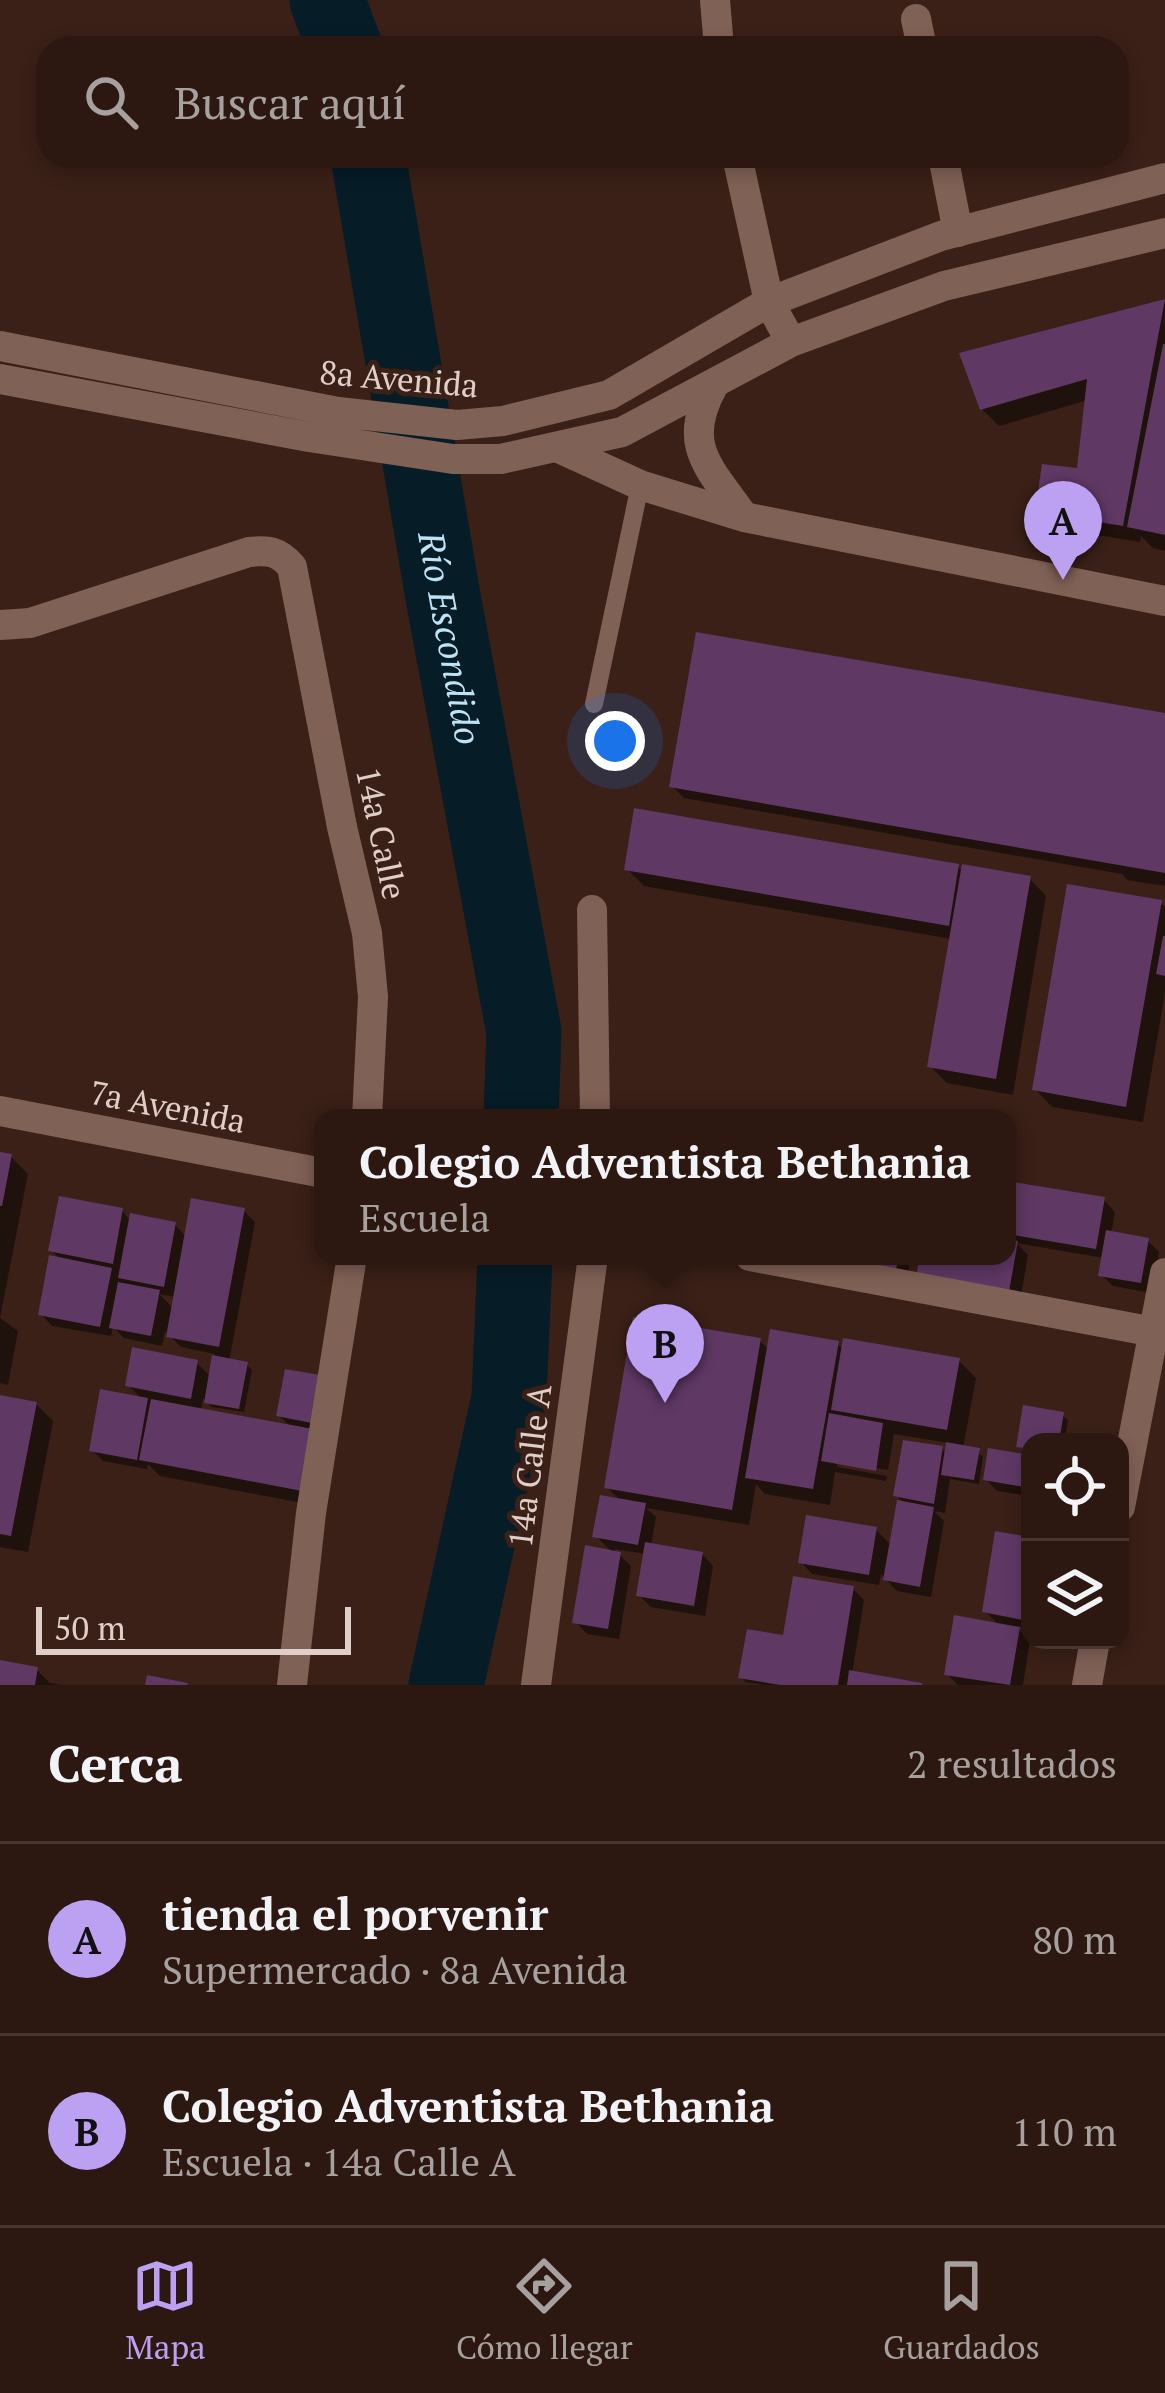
<!DOCTYPE html>
<html lang="es">
<head>
<meta charset="utf-8">
<style>
  body { margin:0; font-family:"PT Serif",serif; background:#38251f; color:#f1f3f6 }
  .controls { position:absolute; right:36px; bottom:36px; display:grid; overflow:hidden; border-radius:24px; box-shadow:0 6px 18px #0003 }
  .controls button { width:108px; height:108px; display:grid; place-items:center; padding:0; border:0; border-bottom:3px solid #483731; background:#2c1811; color:#f1f3f6; font:60px sans-serif }
  .scale { position:absolute; left:36px; bottom:30px; width:315px; box-sizing:border-box; padding-left:12px; border:6px solid #e0cec8; border-top:0; font-size:33px; line-height:42px; white-space:nowrap; color:#e0cec8; -webkit-text-stroke:9px #3a2017; paint-order:stroke }
  .you { position:absolute; left:615px; top:741px; width:42px; height:42px; margin:-30px; border:9px solid #fff; border-radius:50%; background:#1a73e8; box-shadow:0 0 0 18px #1a73e833 }
  .badge { display:grid; place-items:center; width:78px; height:78px; border-radius:50%; background:#bca0f2; color:#111; font-size:39px; font-weight:700 }
  .pin { position:absolute; translate:-50% -99px; filter:drop-shadow(0 3px 6px #0008) }
  .pin::after { content:''; position:absolute; top:63px; width:42px; height:36px; background:inherit; clip-path:polygon(0 0,100% 0,50% 100%) }
  .popup { position:absolute; left:314px; top:1109px; width:702px; height:156px; box-sizing:border-box; display:grid; place-content:center; border-radius:24px; background:#2c1811; filter:drop-shadow(0 3px 9px #0005); font-size:39px; white-space:nowrap; color:#a6a09f }
  .popup b { font-size:45px; color:#f1f3f6 }
  .popup::after { content:''; position:absolute; left:50%; top:100%; margin-left:-24px; border:24px solid transparent; border-top-color:#2c1811 }
  .list { margin:0; padding:0; list-style:none }
  h2 { display:flex; justify-content:space-between; align-items:center; height:156px; margin:0; padding:0 48px; font-size:51px }
  h2 small { font-size:39px; font-weight:400; color:#a6a09f }
  .list li { display:grid; grid-template-columns:78px 1fr auto; gap:36px; align-items:center; box-sizing:border-box; height:192px; padding:0 48px; border-top:3px solid #483731 }
  .list b { display:block; font-size:45px; white-space:nowrap }
  .list p { margin:0; font-size:39px; white-space:nowrap; color:#a6a09f }
  .list em { font-size:39px; font-style:normal; color:#a6a09f }
  .icon { flex:none; width:66px; height:66px; fill:none; stroke:currentColor; stroke-width:2; stroke-linecap:round; stroke-linejoin:round }
  .map { position:relative; flex:none; width:1165px; height:1685px; overflow:hidden }
  .search { position:absolute; background:#2c1811; box-shadow:0 6px 18px #0003; left:36px; right:36px; top:36px; height:132px; display:flex; align-items:center; gap:30px; box-sizing:border-box; padding:0 42px; border-radius:36px; color:#a6a09f; font-size:45px }
  .sheet { height:540px; background:#2c1811 }
  nav { display:flex; justify-content:space-around; align-items:center; box-sizing:border-box; height:168px; border-top:3px solid #483731; background:#2c1811; font-size:33px; color:#a6a09f }
  nav a { display:grid; justify-items:center; gap:6px }
  nav .on { color:#bca0f2 }
  .map>svg:first-child { display:block }
  .shadow { fill:#0007; fill-rule:evenodd }
  .lines { fill:none; stroke-linecap:round; stroke-linejoin:round }
  .river { stroke:#061c27; stroke-width:75 }
  .building { fill:#5f3864 }
  .lane { stroke:#806156; stroke-width:18 }
  .street { stroke:#806156; stroke-width:30 }
  .secondary { stroke:#806156; stroke-width:30 }
  .labels { text-anchor:middle; dominant-baseline:central; stroke-width:10; stroke-linejoin:round; paint-order:stroke }
  .street-label { font-size:33px; fill:#e0cec8; stroke:#3a2017 }
  .water-label { font-size:36px; font-style:italic; fill:#bee3f6; stroke:#3a2017 }
</style>
</head>
<body>
<div class="map">
<svg width="1165" height="1685" viewBox="0 0 1165 1685">
  <rect width="100%" height="100%" fill="#3a2017"/>
  <!-- shadow -->
  <path class="shadow" d="M 1165,302 L 1165,551 L 1153,548 L 1141,536 L 1140,542 L 1055,528 L 1038,511 L 1080,471 L 1088,400 L 999,426 L 982,409 L 963,355 Z
    M 1165,716 L 1165,886 L 1127,880 L 1122,874 L 684,798 L 672,786 Z
    M 958,867 L 963,872 L 1029,878 L 1046,896 L 1013,1095 L 947,1083 L 930,1066 L 952,939 L 644,886 L 627,869 Z
    M 1160,903 L 1165,907 L 1165,992 L 1143,1122 L 1052,1107 L 1035,1089 Z
    M 0,1155 L 11,1157 L 28,1174 L 0,1318 L 18,1331 L 8,1385 L 0,1383 Z
    M 1007,1184 L 1104,1200 L 1115,1212 L 1111,1234 L 1147,1240 L 1159,1252 L 1152,1293 L 1113,1286 L 1101,1275 L 1104,1258 L 1016,1243 L 1028,1255 L 1019,1307 L 923,1256 L 1007,1256 Z
    M 122,1211 L 131,1221 L 175,1225 L 187,1238 L 244,1211 L 255,1222 L 229,1362 L 247,1365 L 252,1370 L 244,1412 L 212,1407 L 203,1398 L 201,1411 L 292,1428 L 279,1415 L 324,1379 L 318,1506 L 160,1476 L 148,1464 L 147,1469 L 103,1461 L 92,1450 L 143,1400 L 128,1385 L 196,1362 L 211,1377 L 215,1354 L 181,1347 L 165,1331 L 162,1346 L 124,1338 L 113,1327 L 111,1336 L 52,1326 L 41,1314 L 62,1261 L 51,1250 ZM 159,1294 L 176,1297 L 174,1309 Z
    M 812,1256 L 911,1256 L 905,1287 Z
    M 760,1341 L 769,1350 L 837,1344 L 844,1350 L 959,1361 L 976,1378 L 963,1448 L 983,1456 L 979,1484 L 950,1479 L 945,1513 L 934,1511 L 944,1521 L 931,1597 L 897,1591 L 881,1574 L 879,1585 L 812,1574 L 801,1562 L 876,1530 L 892,1546 L 906,1505 L 896,1495 L 942,1449 L 947,1454 L 949,1443 L 894,1434 L 888,1470 L 837,1461 L 837,1467 L 887,1476 L 886,1481 L 835,1472 L 830,1505 L 765,1494 L 756,1484 L 749,1525 L 646,1508 L 656,1517 L 651,1546 L 702,1554 L 713,1566 L 705,1616 L 651,1607 L 639,1595 L 646,1554 L 614,1549 L 631,1566 L 619,1639 L 587,1634 L 576,1622 L 613,1553 L 596,1536 L 622,1502 L 607,1487 Z
    M 0,1398 L 36,1404 L 53,1421 L 28,1552 L 0,1547 Z
    M 1062,1415 L 1068,1420 L 1064,1442 L 1030,1442 L 1030,1452 L 1019,1446 Z
    M 1030,1458 L 1030,1496 L 997,1491 L 986,1479 Z
    M 998,1535 L 1030,1540 L 1030,1629 L 1016,1626 L 1030,1641 L 1023,1685 L 958,1685 L 947,1674 L 1000,1626 L 985,1611 Z
    M 853,1589 L 864,1600 L 852,1674 L 919,1685 L 764,1685 L 746,1682 L 741,1677 L 781,1638 Z
    M 0,1663 L 37,1670 L 50,1683 L 62,1685 L 0,1685 Z"/>
  <g class="lines">
    <!-- river -->
    <g class="river">
      <path d="M 327,0 L 345,48"/>
      <path id="s1" d="M 368,156 L 443,597 L 524,1032 L 521,1118"/>
      <path d="M 446,1685 L 509,1398 L 515,1256"/>
    </g>
  </g>
  <!-- building -->
  <path class="building" d="M 1165,299 L 1123,526 L 1035,512 L 1042,464 L 1077,468 L 1087,379 L 980,410 L 959,353 Z
    M 1163,344 L 1165,344 L 1165,535 L 1127,527 Z
    M 696,632 L 1165,713 L 1165,873 L 669,787 Z
    M 634,808 L 959,864 L 949,926 L 624,870 Z
    M 962,864 L 1031,876 L 996,1079 L 927,1067 Z
    M 1067,884 L 1162,900 L 1126,1107 L 1032,1090 Z
    M 1163,936 L 1165,936 L 1165,976 L 1156,974 Z
    M 0,1152 L 12,1154 L 2,1206 L 0,1206 Z
    M 1007,1181 L 1105,1197 L 1096,1249 L 1007,1234 Z
    M 59,1196 L 123,1208 L 113,1264 L 48,1251 Z
    M 191,1198 L 245,1208 L 219,1347 L 166,1337 Z
    M 130,1213 L 176,1222 L 164,1287 L 118,1278 Z
    M 1106,1230 L 1149,1238 L 1141,1283 L 1098,1276 Z
    M 1007,1239 L 1018,1241 L 1008,1297 L 915,1281 L 920,1256 L 1007,1256 Z
    M 49,1255 L 112,1268 L 100,1327 L 38,1315 Z
    M 808,1256 L 898,1256 L 895,1278 Z
    M 118,1282 L 160,1290 L 151,1336 L 109,1328 Z
    M 633,1317 L 761,1338 L 732,1510 L 604,1488 Z
    M 770,1329 L 839,1341 L 813,1489 L 745,1478 Z
    M 843,1338 L 960,1358 L 947,1430 L 831,1410 Z
    M 132,1347 L 198,1360 L 191,1399 L 125,1386 Z
    M 212,1355 L 248,1362 L 239,1409 L 204,1403 Z
    M 285,1369 L 326,1376 L 317,1424 L 276,1416 Z
    M 100,1389 L 148,1398 L 137,1460 L 89,1451 Z
    M 0,1395 L 37,1402 L 11,1536 L 0,1534 Z
    M 151,1399 L 313,1429 L 302,1491 L 139,1460 Z
    M 1023,1405 L 1064,1412 L 1059,1442 L 1030,1442 L 1030,1449 L 1016,1447 Z
    M 829,1413 L 883,1423 L 876,1471 L 821,1461 Z
    M 903,1440 L 943,1446 L 934,1504 L 893,1496 Z
    M 946,1442 L 980,1448 L 974,1480 L 941,1475 Z
    M 988,1448 L 1030,1455 L 1030,1488 L 983,1480 Z
    M 600,1495 L 646,1503 L 638,1545 L 592,1537 Z
    M 897,1500 L 934,1507 L 920,1587 L 883,1580 Z
    M 806,1515 L 877,1527 L 869,1575 L 798,1563 Z
    M 995,1531 L 1030,1537 L 1028,1621 L 982,1612 Z
    M 645,1542 L 703,1552 L 694,1606 L 636,1596 Z
    M 585,1545 L 621,1552 L 608,1629 L 572,1623 Z
    M 793,1576 L 854,1586 L 838,1685 L 780,1685 L 738,1678 L 747,1629 L 783,1635 Z
    M 954,1615 L 1020,1627 L 1010,1685 L 944,1675 Z
    M 0,1660 L 38,1667 L 35,1685 L 0,1685 Z
    M 849,1670 L 922,1683 L 922,1685 L 847,1685 Z
    M 147,1675 L 188,1683 L 187,1685 L 145,1685 Z"/>
  <g class="lines">
    <!-- lane -->
    <path class="lane" d="M 594,704 L 640,485"/>
    <!-- street -->
    <path class="street" d="M 916,19 L 922,48
      M 943,156 L 958,232
      M 713,386 C 680,446 710,468 744,517
      M 559,448 L 640,485 L 744,517 L 1165,601
      M 0,625 L 30,623 L 249,552 C 269,550 279,551 292,567 L 342,827 L 367,933 L 373,997 L 367,1118
      M 592,910 L 595,1118
      M 0,1111 L 323,1173
      M 750,1256 L 1165,1334
      M 1120,1507 L 1165,1273
      M 292,1685 L 311,1513 L 352,1256
      M 536,1685 L 593,1256
      M 1087,1685 L 1095,1640"/>
    <!-- secondary -->
    <path class="secondary" d="M 715,0 L 719,48
      M 737,156 L 769,302 L 791,342
      M 0,346 L 338,412 L 457,425 L 503,421 L 609,395 L 769,302 L 941,236 L 1165,178
      M 0,379 L 309,437 L 453,459 L 501,459 L 622,432 L 791,342 L 944,286 L 1165,233"/>
  </g>
  <g class="labels">
    <!-- street labels -->
    <g class="street-label">
      <text transform="translate(399 378) rotate(5)">8a Avenida</text>
      <text transform="translate(382 833) rotate(78)">14a Calle</text>
      <text transform="translate(168 1106) rotate(11)">7a Avenida</text>
      <text transform="translate(529 1466) rotate(-83)">14a Calle A</text>
    </g>
    <!-- water labels -->
    <g class="water-label">
      <text stroke="none"><textPath href="#s1" startOffset="489">Río Escondido</textPath></text>
    </g>
  </g>
</svg>
<div class="controls">
<button><svg class="icon" aria-label="locate" viewBox="0 0 24 24"><circle cx="12" cy="12" r="6"/><path d="M12 2v4M12 18v4M2 12h4M18 12h4"/></svg></button>
<button><svg class="icon" aria-label="layers" viewBox="0 0 24 24"><path d="M12 4l9 5-9 5-9-5zM3 14l9 5 9-5"/></svg></button>
</div>
<div class="scale">50 m</div>
<div class="you"></div>
<div class="pin badge" style="left:1063px;top:580px">A</div>
<div class="pin badge" style="left:665px;top:1403px">B</div>
<div class="popup"><b>Colegio Adventista Bethania</b>Escuela</div>
<div class="search"><svg class="icon" aria-label="search" viewBox="0 0 24 24"><circle cx="10" cy="10" r="6"/><path d="M15 15l6 6"/></svg>Buscar aquí</div>
</div>
<section class="sheet">
<h2>Cerca<small>2 resultados</small></h2>
<ul class="list">
<li><span class="badge">A</span><div><b>tienda el porvenir</b><p>Supermercado · 8a Avenida</p></div><em>80 m</em></li>
<li><span class="badge">B</span><div><b>Colegio Adventista Bethania</b><p>Escuela · 14a Calle A</p></div><em>110 m</em></li>
</ul>
</section>
<nav>
<a class="on"><svg class="icon" aria-label="map" viewBox="0 0 24 24"><path d="M3 6l6-2 6 2 6-2v14l-6 2-6-2-6 2zM9 4v14M15 6v14"/></svg>Mapa</a>
<a><svg class="icon" aria-label="directions" viewBox="0 0 24 24"><path d="M12 3l9 9-9 9-9-9zM9 14v-3h6M13 9l2 2-2 2"/></svg>Cómo llegar</a>
<a><svg class="icon" aria-label="saved" viewBox="0 0 24 24"><path d="M7 4h10v16l-5-4-5 4z"/></svg>Guardados</a>
</nav>
</body>
</html>
